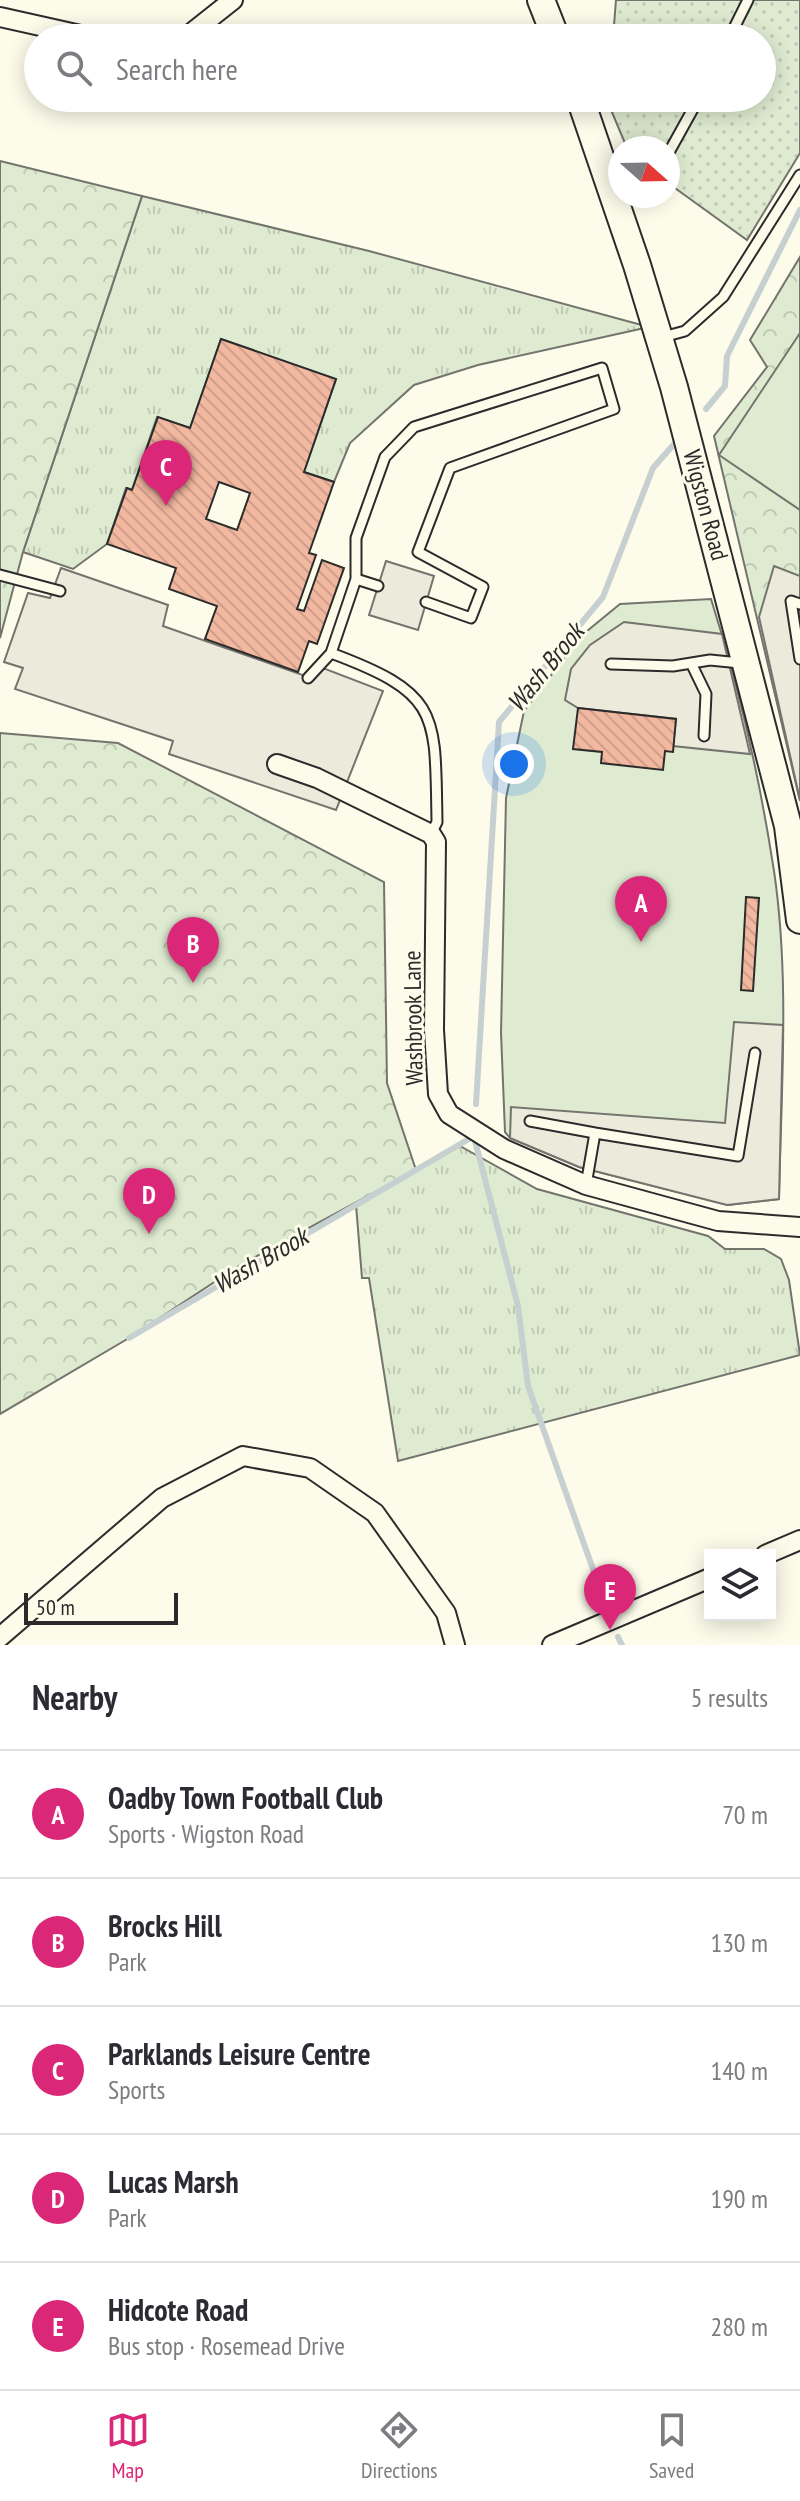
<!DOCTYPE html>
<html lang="en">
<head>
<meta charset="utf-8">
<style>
  body { margin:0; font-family:"PT Sans Narrow",sans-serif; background:#f2f2f3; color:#2b2b33 }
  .controls { position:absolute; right:24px; bottom:24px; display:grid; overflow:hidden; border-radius:0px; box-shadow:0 4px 20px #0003 }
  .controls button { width:72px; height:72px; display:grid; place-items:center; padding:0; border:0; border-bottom:2px solid #e1e1e2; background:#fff; color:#2b2b33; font:40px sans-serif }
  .compass { position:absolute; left:608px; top:136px; width:72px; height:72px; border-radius:50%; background:#fff; box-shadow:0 4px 20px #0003; rotate:110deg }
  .scale { position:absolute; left:24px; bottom:20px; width:154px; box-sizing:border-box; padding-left:8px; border:4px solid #2b2b2b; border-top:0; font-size:22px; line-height:28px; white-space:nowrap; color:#2b2b2b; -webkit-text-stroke:6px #fdfbea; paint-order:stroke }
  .you { position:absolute; left:514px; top:764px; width:28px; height:28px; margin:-20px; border:6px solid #fff; border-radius:50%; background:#1a73e8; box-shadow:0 0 0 12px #1a73e833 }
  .badge { display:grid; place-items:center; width:52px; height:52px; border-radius:50%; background:#db2777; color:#fff; font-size:26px; font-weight:700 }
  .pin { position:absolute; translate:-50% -66px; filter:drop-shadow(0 2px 4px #0008) }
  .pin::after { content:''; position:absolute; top:42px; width:28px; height:24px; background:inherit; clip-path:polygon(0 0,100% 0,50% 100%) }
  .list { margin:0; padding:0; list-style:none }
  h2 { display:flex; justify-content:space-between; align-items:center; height:104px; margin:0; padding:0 32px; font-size:34px }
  h2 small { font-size:26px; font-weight:400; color:#7c7c81 }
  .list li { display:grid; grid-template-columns:52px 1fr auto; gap:24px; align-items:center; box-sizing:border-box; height:128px; padding:0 32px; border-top:2px solid #e1e1e2 }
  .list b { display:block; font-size:30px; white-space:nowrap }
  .list p { margin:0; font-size:26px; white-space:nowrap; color:#7c7c81 }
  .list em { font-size:26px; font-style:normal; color:#7c7c81 }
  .icon { flex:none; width:44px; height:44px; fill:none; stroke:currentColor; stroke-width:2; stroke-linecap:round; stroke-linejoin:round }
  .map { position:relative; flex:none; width:800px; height:1645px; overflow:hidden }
  .search { position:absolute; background:#fff; box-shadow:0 4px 20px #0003; left:24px; right:24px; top:24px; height:88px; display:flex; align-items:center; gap:20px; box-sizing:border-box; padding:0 28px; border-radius:44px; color:#7c7c81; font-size:30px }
  .sheet { height:744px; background:#fff }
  nav { display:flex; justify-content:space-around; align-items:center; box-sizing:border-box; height:112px; border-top:2px solid #e1e1e2; background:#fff; font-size:22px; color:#7c7c81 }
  nav a { display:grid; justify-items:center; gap:4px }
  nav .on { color:#db2777 }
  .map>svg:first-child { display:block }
  .grass { fill:url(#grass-tufts); stroke:#74746e; stroke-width:2 }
  .forest { fill:url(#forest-crowns); stroke:#74746e; stroke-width:2 }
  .garden { fill:url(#garden-dots); stroke:#74746e; stroke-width:2 }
  .pitch { fill:#deebd1; stroke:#74746e; stroke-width:2 }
  .parking { fill:#eceadb; stroke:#74746e; stroke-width:2 }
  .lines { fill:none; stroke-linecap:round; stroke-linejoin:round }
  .stream { stroke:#c7d0d0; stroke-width:6 }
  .building { fill:url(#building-back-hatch); stroke:#2b2b2b; stroke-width:2; fill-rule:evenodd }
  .lane-casing { stroke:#2b2b2b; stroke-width:13 }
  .street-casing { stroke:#2b2b2b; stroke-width:22 }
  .secondary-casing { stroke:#2b2b2b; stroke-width:30 }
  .lane { stroke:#fdfbea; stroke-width:9 }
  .street { stroke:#fdfbea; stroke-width:18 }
  .secondary { stroke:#fdfbea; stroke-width:26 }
  .labels { text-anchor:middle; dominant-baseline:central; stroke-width:6; stroke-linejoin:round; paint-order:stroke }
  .street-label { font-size:24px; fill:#2b2b2b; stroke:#fdfbea }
  .water-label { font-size:26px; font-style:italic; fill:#2b2b2b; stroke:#fdfbea }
</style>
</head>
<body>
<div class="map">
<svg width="800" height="1645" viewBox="0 0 800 1645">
  <defs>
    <pattern id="grass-tufts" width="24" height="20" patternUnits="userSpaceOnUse" patternTransform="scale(2)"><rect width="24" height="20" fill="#deebd1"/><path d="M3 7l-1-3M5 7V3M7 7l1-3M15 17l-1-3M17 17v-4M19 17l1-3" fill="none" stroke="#bfcab4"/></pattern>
    <pattern id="forest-crowns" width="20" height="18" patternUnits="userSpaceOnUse" patternTransform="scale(2)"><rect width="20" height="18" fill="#deebd1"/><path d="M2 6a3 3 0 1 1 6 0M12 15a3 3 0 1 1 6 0" fill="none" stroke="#bfcab4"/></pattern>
    <pattern id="garden-dots" width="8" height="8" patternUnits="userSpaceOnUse" patternTransform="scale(2)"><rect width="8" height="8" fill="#deebd1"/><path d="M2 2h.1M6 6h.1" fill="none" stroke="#bfcab4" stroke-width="1.8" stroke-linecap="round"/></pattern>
    <pattern id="building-back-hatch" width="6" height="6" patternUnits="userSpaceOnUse" patternTransform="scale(2)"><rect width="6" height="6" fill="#f2b8a0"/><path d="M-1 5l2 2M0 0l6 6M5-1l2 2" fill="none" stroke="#d09e8a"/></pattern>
  </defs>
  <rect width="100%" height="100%" fill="#fdfbea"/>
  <!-- grass -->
  <path class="grass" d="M 142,196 L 369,251 L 649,327 L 478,365 L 414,385 L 350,443 L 334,482 L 304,472 L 336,379 L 221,339 L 190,428 L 157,417 L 132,490 L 126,488 L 107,544 L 73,569 L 23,552 Z
    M 460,1146 L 537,1189 L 708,1236 L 725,1249 L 764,1249 L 781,1259 L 789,1280 L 800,1355 L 398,1461 L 369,1278 L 362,1278 L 356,1205 Z"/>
  <!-- forest -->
  <path class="forest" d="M 0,161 L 142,196 L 23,552 L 0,638 Z
    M 800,257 L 800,801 L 714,436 L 767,367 L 750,340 Z
    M 0,733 L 118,743 L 384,882 L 387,1083 L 416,1170 L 242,1264 L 129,1338 L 0,1414 Z"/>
  <!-- garden -->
  <path class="garden" d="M 616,0 L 800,0 L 800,153 L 747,240 L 668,183 L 668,148 L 627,148 L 606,98 L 762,98 L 762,38 L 613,38 Z"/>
  <!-- pitch -->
  <path class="pitch" d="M 800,333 L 800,510 L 719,455 Z
    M 711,599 C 739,687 760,780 774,871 C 790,979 781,1091 779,1199 L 728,1205 L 579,1167 L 510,1138 L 505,1132 L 501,1033 L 506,798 L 524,711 L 581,636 L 620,604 Z"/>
  <!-- parking -->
  <path class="parking" d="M 386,561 L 434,576 L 418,630 L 369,615 Z
    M 774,566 L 800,576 L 800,800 L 759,617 Z
    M 61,568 L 168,605 L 163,626 L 308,677 L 323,668 L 383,691 L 336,810 L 169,754 L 173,741 L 15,689 L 23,668 L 4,662 L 28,593 L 50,598 Z
    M 624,622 L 722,634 L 750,754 L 673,746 L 676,719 L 578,708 L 565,700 L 571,669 L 590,645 Z
    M 734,1022 L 783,1025 L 779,1199 L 727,1205 L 579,1167 L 510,1138 L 511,1107 L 725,1123 Z"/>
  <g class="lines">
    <!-- stream -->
    <path class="stream" d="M 706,409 L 725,386 L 727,356 L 800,210
      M 476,1104 L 499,722 L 603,597 L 653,468 L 675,443
      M 474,1137 L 518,1306 L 528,1386 L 606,1606
      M 129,1338 L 474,1136
      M 618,1637 L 622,1645"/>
  </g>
  <!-- building -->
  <path class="building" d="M 221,339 L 336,379 L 304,472 L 334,482 L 309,553 L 316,555 L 297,609 L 304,611 L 322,560 L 344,568 L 317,644 L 309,641 L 298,672 L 205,639 L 217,606 L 169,589 L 176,568 L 107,544 L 127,488 L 132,490 L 158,417 L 190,428 ZM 219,482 L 250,493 L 237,530 L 206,519 Z
    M 578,708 L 676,719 L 673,752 L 665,751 L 663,770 L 601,763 L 602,752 L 573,749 Z
    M 746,897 L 759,898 L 753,991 L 741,990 Z"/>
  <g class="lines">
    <defs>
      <path id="lane" d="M 729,38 L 748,0
        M 668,154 L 699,98
        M 663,337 L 685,331 L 723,297 L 800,175
        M 0,575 L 60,591
        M 356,579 L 356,538 L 385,457 L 414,427 L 602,368 L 614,409 L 450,468 L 418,552 L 483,587 L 471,618 L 426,602
        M 800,604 L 791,601 L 800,659
        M 331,653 C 441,694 435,713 437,822 L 431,834
        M 691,663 L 706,694 L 704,736
        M 611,664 L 673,666 L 710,660 L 740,663
        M 308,678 L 331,653 L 356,579 L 378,586
        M 530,1121 L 595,1133
        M 586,1185 L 595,1133 L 738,1156 L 755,1053"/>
      <path id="street" d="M 0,17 L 94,38
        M 185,38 L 233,0
        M 277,764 L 317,778 L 431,834 L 436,842 L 434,1030 L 438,1094 L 449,1114 L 504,1149 L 586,1185 L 718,1221 L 800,1227
        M 765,1555 L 800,1540
        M 0,1637 L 162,1498 L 243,1456 L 310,1468 L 375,1513 L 446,1613 L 455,1645
        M 552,1645 L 710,1578"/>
      <path id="secondary" d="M 541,0 L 556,38
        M 580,98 L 637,265 L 674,387 L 788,826 L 800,920"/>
    </defs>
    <!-- lane casing -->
    <use href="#lane" class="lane-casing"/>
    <!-- street casing -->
    <use href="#street" class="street-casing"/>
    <!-- secondary casing -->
    <use href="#secondary" class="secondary-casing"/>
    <!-- lane -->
    <use href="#lane" class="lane"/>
    <!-- street -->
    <use href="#street" class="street"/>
    <!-- secondary -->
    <use href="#secondary" class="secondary"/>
  </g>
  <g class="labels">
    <!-- street labels -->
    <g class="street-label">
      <text transform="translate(706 505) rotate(75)">Wigston Road</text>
      <text transform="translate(413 1018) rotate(-91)">Washbrook Lane</text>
    </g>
    <!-- water labels -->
    <g class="water-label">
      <text transform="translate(545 667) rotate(-51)">Wash Brook</text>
      <text transform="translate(260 1260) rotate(-30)">Wash Brook</text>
    </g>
  </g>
</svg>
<div class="controls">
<button><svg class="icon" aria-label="layers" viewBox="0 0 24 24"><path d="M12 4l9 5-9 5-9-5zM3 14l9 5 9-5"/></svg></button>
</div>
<svg class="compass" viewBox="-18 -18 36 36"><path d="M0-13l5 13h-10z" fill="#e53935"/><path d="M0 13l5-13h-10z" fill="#7c7c81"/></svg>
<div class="scale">50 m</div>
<div class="you"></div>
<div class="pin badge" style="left:641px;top:942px">A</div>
<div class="pin badge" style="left:193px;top:983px">B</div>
<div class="pin badge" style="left:166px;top:506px">C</div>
<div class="pin badge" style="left:149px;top:1234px">D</div>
<div class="pin badge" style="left:610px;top:1630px">E</div>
<div class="search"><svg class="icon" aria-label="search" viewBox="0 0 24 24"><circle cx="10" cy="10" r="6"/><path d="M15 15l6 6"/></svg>Search here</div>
</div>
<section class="sheet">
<h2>Nearby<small>5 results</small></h2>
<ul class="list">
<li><span class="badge">A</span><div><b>Oadby Town Football Club</b><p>Sports · Wigston Road</p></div><em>70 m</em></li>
<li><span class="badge">B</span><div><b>Brocks Hill</b><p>Park</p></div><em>130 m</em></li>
<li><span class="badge">C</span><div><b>Parklands Leisure Centre</b><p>Sports</p></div><em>140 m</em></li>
<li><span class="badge">D</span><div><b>Lucas Marsh</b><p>Park</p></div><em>190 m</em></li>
<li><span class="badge">E</span><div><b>Hidcote Road</b><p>Bus stop · Rosemead Drive</p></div><em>280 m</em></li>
</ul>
</section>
<nav>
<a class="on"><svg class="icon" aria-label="map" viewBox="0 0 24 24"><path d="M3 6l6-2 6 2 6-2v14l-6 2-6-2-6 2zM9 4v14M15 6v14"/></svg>Map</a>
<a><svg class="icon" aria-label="directions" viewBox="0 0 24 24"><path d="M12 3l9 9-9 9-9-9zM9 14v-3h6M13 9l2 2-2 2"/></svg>Directions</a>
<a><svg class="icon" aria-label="saved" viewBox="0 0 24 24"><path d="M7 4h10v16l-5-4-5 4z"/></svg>Saved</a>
</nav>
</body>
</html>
